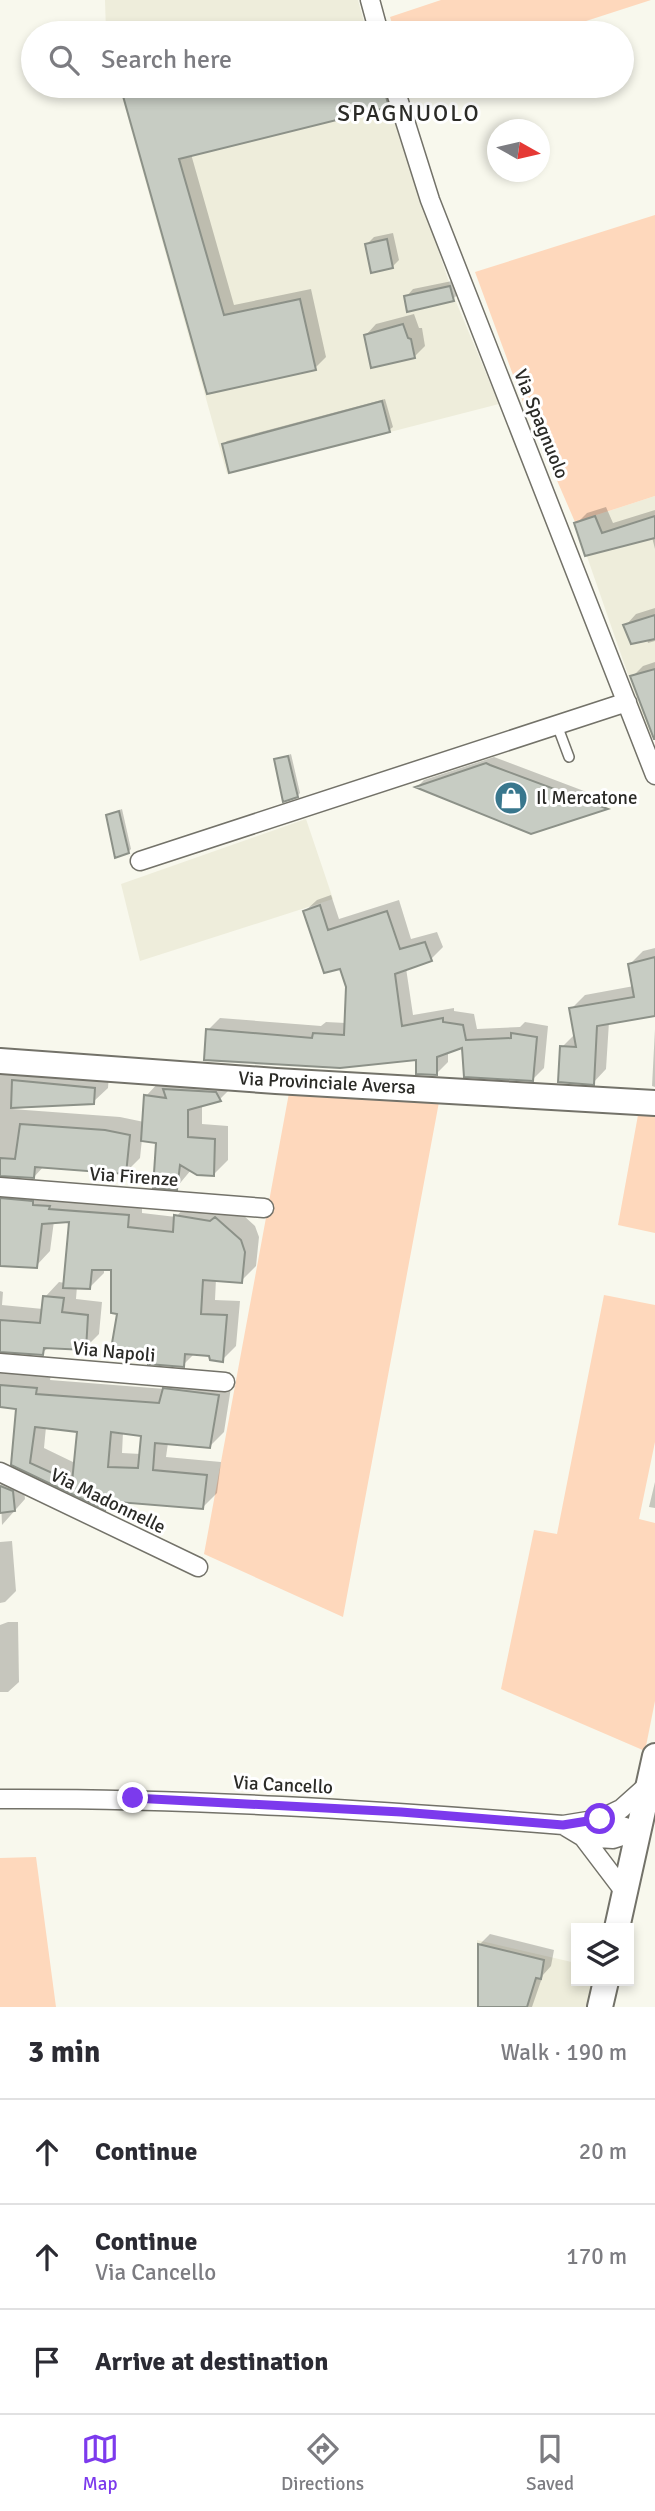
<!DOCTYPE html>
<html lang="en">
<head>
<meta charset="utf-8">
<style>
  body { margin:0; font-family:Signika,sans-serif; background:#f7f7f7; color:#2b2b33 }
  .controls { position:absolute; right:21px; bottom:21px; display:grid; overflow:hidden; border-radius:0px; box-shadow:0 4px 10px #0003 }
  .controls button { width:63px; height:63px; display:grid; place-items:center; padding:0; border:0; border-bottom:2px solid #e1e1e2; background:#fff; color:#2b2b33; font:35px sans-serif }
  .compass { position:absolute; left:487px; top:119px; width:63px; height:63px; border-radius:50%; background:#fff; box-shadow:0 4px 10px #0003; rotate:98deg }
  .stop { position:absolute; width:21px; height:21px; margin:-16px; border:5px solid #7c3aed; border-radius:50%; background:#fff }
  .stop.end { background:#7c3aed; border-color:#fff; box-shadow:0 2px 7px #0008 }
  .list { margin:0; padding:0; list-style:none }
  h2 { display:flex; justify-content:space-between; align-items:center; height:91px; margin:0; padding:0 28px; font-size:30px }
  h2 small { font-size:23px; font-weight:400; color:#7c7c81 }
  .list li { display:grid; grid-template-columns:46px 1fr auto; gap:21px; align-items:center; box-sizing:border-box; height:105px; padding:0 28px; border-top:2px solid #e1e1e2 }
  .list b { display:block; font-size:26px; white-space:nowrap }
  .list p { margin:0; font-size:23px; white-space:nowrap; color:#7c7c81 }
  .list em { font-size:23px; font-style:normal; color:#7c7c81 }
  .icon { flex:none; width:38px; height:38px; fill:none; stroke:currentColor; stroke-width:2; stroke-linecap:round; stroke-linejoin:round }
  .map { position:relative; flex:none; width:655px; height:2007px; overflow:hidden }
  .search { position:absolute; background:#fff; box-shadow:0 4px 10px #0003; left:21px; right:21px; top:21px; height:77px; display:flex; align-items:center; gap:18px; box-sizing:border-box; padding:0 24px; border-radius:38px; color:#7c7c81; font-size:26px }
  .sheet { height:406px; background:#fff }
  nav { display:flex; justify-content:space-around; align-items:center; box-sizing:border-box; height:98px; border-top:2px solid #e1e1e2; background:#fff; font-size:19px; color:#7c7c81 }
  nav a { display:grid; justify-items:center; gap:4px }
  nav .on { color:#7c3aed }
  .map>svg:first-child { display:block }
  .built { fill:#eeeddb }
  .green { fill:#fed8bc }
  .shadow { fill:#0003; fill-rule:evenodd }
  .building { fill:#c7ccc3; stroke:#8c9188; stroke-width:2; fill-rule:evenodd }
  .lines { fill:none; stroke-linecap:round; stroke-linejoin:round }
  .lane-casing { stroke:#737269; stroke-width:12 }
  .street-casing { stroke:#737269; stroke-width:21 }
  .secondary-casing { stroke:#737269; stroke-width:28 }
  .lane { stroke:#fff; stroke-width:9 }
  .street { stroke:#fff; stroke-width:18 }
  .secondary { stroke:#fff; stroke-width:24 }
  .route { stroke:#7c3aed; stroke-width:9 }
  .labels { text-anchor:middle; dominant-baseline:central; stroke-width:6; stroke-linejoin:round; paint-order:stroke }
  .street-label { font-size:19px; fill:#2b2b27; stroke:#fff }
  .poi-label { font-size:19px; fill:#2b2b27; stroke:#fff; text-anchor:start }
  .quarter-label { font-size:23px; letter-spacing:2px; fill:#2b2b27; stroke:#fff }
</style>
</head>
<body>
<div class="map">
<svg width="655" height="2007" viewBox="0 0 655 2007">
  <rect width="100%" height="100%" fill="#f8f8ed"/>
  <!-- built -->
  <path class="built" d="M 105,0 L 358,0 L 367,33 L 106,33 Z
    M 119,86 L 383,86 L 454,297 L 499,404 L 227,474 Z
    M 655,496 L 655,736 L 650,738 L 575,522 Z
    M 306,819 L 333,899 L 140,961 L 121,884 Z
    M 477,1940 L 576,1963 L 576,1981 L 602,1981 L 596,2007 L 496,2007 L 479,2002 Z"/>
  <!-- green -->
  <path class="green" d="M 441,0 L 651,0 L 549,33 L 395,33 L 390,17 Z
    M 655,215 L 655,496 L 575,522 L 523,402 L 475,272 Z
    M 289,1093 L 439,1102 L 343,1617 L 204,1554 Z
    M 638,1115 L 655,1116 L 655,1233 L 618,1225 Z
    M 604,1295 L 655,1305 L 655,1442 L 639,1519 L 655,1523 L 655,1701 L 645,1751 L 501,1689 L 534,1530 L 557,1534 Z
    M 36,1857 L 56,2007 L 0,2007 L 0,1858 Z"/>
  <!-- shadow -->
  <path class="shadow" d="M 379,25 L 381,33 L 346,33 Z
    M 137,86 L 396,86 L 399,94 L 388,105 L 191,154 L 234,305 L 311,289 L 326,357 L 315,368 L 208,392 L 125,97 Z
    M 393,233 L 399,260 L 392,267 L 367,244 L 374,237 Z
    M 457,280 L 460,292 L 453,299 L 406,297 L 413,289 Z
    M 414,314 L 419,328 L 422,328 L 425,346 L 414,357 L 366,335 L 376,324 Z
    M 385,399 L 393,427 L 389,430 L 230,471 L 224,444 L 227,441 Z
    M 606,507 L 613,523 L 655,510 L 655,549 L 652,537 L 587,554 L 576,524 L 587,513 Z
    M 655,608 L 655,641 L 648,643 L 647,639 L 626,625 L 636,614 Z
    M 655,662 L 655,738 L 632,677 L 643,666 Z
    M 291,754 L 300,793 L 297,796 L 276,760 Z
    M 494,757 L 613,802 L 607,807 L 531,832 L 418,786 L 424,780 Z
    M 122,809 L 131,849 L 128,852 L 108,815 Z
    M 331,895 L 339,919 L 399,900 L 411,939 L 437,932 L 443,947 L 431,959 L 406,968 L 413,1015 L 454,1008 L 454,1011 L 474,1014 L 477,1029 L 520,1027 L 525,1022 L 548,1026 L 544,1068 L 533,1079 L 464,1046 L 448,1052 L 448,1062 L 436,1074 L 417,1058 L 208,1030 L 220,1018 L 321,1026 L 326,1022 L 346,1023 L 348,987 L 341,967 L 305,911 L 317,900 Z
    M 655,948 L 655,1014 L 609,1022 L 606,1069 L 593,1083 L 562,1047 L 576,1033 L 571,1009 L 585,995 L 634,986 L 630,964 L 643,951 Z
    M 655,1029 L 655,1087 L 652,1086 Z
    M 0,1070 L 109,1075 L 108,1088 L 93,1102 L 12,1109 L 120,1117 L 144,1122 L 146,1096 L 160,1081 L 234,1085 L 220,1099 L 202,1104 L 202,1124 L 228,1126 L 228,1160 L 214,1174 L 191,1170 L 176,1188 L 158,1141 L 142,1139 L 140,1158 L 126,1172 L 44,1166 L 34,1177 L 5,1176 L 7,1182 L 142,1201 L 142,1213 L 176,1217 L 190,1201 L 231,1204 L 255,1226 L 259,1237 L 256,1266 L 241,1281 L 216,1279 L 215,1300 L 240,1301 L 236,1346 L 222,1360 L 211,1355 L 195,1353 L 183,1365 L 149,1358 L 120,1312 L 113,1269 L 104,1268 L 104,1273 L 90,1287 L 77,1286 L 76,1299 L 102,1302 L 99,1334 L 85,1348 L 49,1347 L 42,1353 L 4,1350 L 9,1359 L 51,1375 L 50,1380 L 165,1389 L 179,1375 L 232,1381 L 224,1432 L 209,1447 L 168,1443 L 166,1457 L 221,1462 L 217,1493 L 203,1507 L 112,1499 L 104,1507 L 13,1464 L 18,1407 L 0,1406 L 0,1291 L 3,1292 L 2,1305 L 43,1309 L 45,1297 L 59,1282 L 65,1283 L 71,1220 L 54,1221 L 50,1251 L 36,1266 L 0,1264 ZM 46,1427 L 79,1431 L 75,1463 L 44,1448 ZM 123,1432 L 143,1434 L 141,1454 L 122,1453 Z
    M 0,1476 L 23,1480 L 25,1499 L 2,1525 Z
    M 655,1482 L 655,1508 L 649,1507 Z
    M 12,1541 L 16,1591 L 5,1602 L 0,1603 L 0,1542 Z
    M 8,1622 L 18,1622 L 19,1682 L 8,1692 L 0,1692 L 0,1625 Z
    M 490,1934 L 554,1950 L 551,1966 L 543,1975 L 532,2007 L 486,2007 L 479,1945 Z"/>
  <!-- building -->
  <path class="building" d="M 165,86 L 383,86 L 389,107 L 179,159 L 224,315 L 300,299 L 316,370 L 207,394 L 123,96 Z
    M 387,239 L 393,268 L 371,273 L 365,244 Z
    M 450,286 L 454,301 L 407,312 L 404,296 Z
    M 403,324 L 408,338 L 411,339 L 415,358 L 371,368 L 364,335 Z
    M 382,401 L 390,432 L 229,473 L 222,444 Z
    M 595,516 L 602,533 L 655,516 L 655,538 L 585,556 L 574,523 Z
    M 655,615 L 655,639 L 631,644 L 623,625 Z
    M 655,669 L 655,739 L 654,739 L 630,676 Z
    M 288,756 L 298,797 L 283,802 L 274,759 Z
    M 486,763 L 490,765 L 608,809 L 531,834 L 415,787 Z
    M 119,811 L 129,853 L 115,858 L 106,815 Z
    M 320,905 L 328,930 L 387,911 L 400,949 L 425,942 L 432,961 L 395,974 L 402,1026 L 443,1018 L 443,1022 L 463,1025 L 466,1040 L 511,1038 L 511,1033 L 537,1037 L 533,1081 L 464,1077 L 462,1048 L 437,1057 L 437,1075 L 416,1074 L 416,1060 L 340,1068 L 204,1060 L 206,1029 L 312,1038 L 313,1033 L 344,1035 L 346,987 L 340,969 L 324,973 L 303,911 Z
    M 655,957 L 655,1016 L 597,1026 L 594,1085 L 558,1082 L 560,1046 L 576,1047 L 569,1008 L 634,997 L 628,964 Z
    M 12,1080 L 95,1088 L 94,1104 L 11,1108 Z
    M 163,1089 L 216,1092 L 221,1101 L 188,1110 L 188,1137 L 215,1139 L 214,1176 L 197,1175 L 180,1165 L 177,1190 L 153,1188 L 156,1143 L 141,1141 L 144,1095 L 166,1098 Z
    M 20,1124 L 105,1130 L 130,1135 L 126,1174 L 35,1167 L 34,1178 L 0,1176 L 0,1158 L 15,1159 Z
    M 0,1198 L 33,1201 L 33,1205 L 50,1206 L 49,1209 L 129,1215 L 128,1227 L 173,1232 L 174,1215 L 210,1221 L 215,1217 L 241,1240 L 245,1252 L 242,1283 L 203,1280 L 201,1314 L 227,1315 L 223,1362 L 210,1360 L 209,1356 L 185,1354 L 184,1367 L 148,1364 L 148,1359 L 110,1355 L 117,1314 L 111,1313 L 111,1270 L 92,1270 L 90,1289 L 63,1288 L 69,1222 L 42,1224 L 37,1268 L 0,1266 Z
    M 43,1296 L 64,1298 L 62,1312 L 88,1315 L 86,1350 L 44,1348 L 43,1355 L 0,1352 L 0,1320 L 40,1323 Z
    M 0,1385 L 37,1388 L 36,1394 L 159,1403 L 163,1388 L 219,1395 L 210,1448 L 155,1443 L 153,1470 L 207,1475 L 203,1509 L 106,1501 L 105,1510 L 11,1465 L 16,1409 L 0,1407 ZM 35,1427 L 77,1432 L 72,1482 L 30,1463 ZM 111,1432 L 141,1436 L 138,1468 L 108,1467 Z
    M 0,1486 L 13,1491 L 15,1511 L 0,1513 Z
    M 478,1944 L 544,1960 L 541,1979 L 536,1978 L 527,2007 L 478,2007 Z"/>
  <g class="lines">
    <defs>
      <path id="lane" d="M 557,725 L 569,757"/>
      <path id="street" d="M 370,0 L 379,33
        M 394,86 L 430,200 L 655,775
        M 140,861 L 627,702
        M 0,1187 L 264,1208
        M 0,1363 L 225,1382
        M 0,1472 L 198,1567
        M 0,1799 C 188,1798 375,1810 563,1825
        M 600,1819 L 621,1809 L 649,1784
        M 583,1837 L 613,1839 L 638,1831 L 600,1819 L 563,1825 L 583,1837 L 624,1891"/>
      <path id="secondary" d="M 0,1061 L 276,1081 L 655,1103
        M 617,1928 L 655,1756
        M 600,2007 L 606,1981"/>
    </defs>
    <!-- lane casing -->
    <use href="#lane" class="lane-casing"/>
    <!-- street casing -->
    <use href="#street" class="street-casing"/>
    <!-- secondary casing -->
    <use href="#secondary" class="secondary-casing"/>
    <!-- lane -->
    <use href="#lane" class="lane"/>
    <!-- street -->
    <use href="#street" class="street"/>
    <!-- secondary -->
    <use href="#secondary" class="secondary"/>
  </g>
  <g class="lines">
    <!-- route -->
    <path class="route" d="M 133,1798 L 401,1812 L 563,1825 L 600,1819"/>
  </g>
  <!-- icons -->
  <defs>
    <symbol id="shop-disc" viewBox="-11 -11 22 22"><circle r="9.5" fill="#39778d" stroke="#fff"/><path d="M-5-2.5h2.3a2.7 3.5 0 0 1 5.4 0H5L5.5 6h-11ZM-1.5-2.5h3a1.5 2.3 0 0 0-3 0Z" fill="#fff"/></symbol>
  </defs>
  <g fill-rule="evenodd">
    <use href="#shop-disc" x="492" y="779" width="38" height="38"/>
  </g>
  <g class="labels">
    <!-- street labels -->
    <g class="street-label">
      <text transform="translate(541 424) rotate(68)">Via Spagnuolo</text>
      <text transform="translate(327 1083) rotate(3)">Via Provinciale Aversa</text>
      <text transform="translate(134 1177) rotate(4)">Via Firenze</text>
      <text transform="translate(114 1352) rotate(5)">Via Napoli</text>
      <text transform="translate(108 1501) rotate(26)">Via Madonnelle</text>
      <text transform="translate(283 1785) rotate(3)">Via Cancello</text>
    </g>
    <!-- poi labels -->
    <g class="poi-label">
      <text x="536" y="798">Il Mercatone</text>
    </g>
    <!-- quarter labels -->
    <g class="quarter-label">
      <text x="409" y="113">SPAGNUOLO</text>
    </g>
  </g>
</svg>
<div class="controls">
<button><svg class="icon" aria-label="layers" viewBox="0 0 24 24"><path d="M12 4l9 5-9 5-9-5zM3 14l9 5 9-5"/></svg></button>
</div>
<svg class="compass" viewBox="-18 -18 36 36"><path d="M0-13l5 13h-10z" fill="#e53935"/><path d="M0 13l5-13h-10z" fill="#7c7c81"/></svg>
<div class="stop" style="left:600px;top:1819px"></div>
<div class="stop end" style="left:133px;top:1798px"></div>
<div class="search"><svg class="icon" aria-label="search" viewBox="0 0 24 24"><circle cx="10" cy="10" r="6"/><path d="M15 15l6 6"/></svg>Search here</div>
</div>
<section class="sheet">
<h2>3 min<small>Walk · 190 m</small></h2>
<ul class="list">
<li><svg class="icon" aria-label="ahead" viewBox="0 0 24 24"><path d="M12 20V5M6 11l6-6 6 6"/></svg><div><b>Continue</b></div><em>20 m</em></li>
<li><svg class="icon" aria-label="ahead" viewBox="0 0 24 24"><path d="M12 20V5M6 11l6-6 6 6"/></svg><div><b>Continue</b><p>Via Cancello</p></div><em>170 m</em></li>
<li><svg class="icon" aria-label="arrive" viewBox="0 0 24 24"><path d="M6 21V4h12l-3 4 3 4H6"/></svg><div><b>Arrive at destination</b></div></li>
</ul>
</section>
<nav>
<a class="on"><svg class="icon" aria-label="map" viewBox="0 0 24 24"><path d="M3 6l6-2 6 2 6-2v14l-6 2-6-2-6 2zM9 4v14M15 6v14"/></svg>Map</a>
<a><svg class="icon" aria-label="directions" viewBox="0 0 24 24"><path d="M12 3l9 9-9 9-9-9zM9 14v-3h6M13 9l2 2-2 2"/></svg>Directions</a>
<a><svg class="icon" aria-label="saved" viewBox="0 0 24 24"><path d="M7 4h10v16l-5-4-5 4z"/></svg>Saved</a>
</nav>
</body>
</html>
